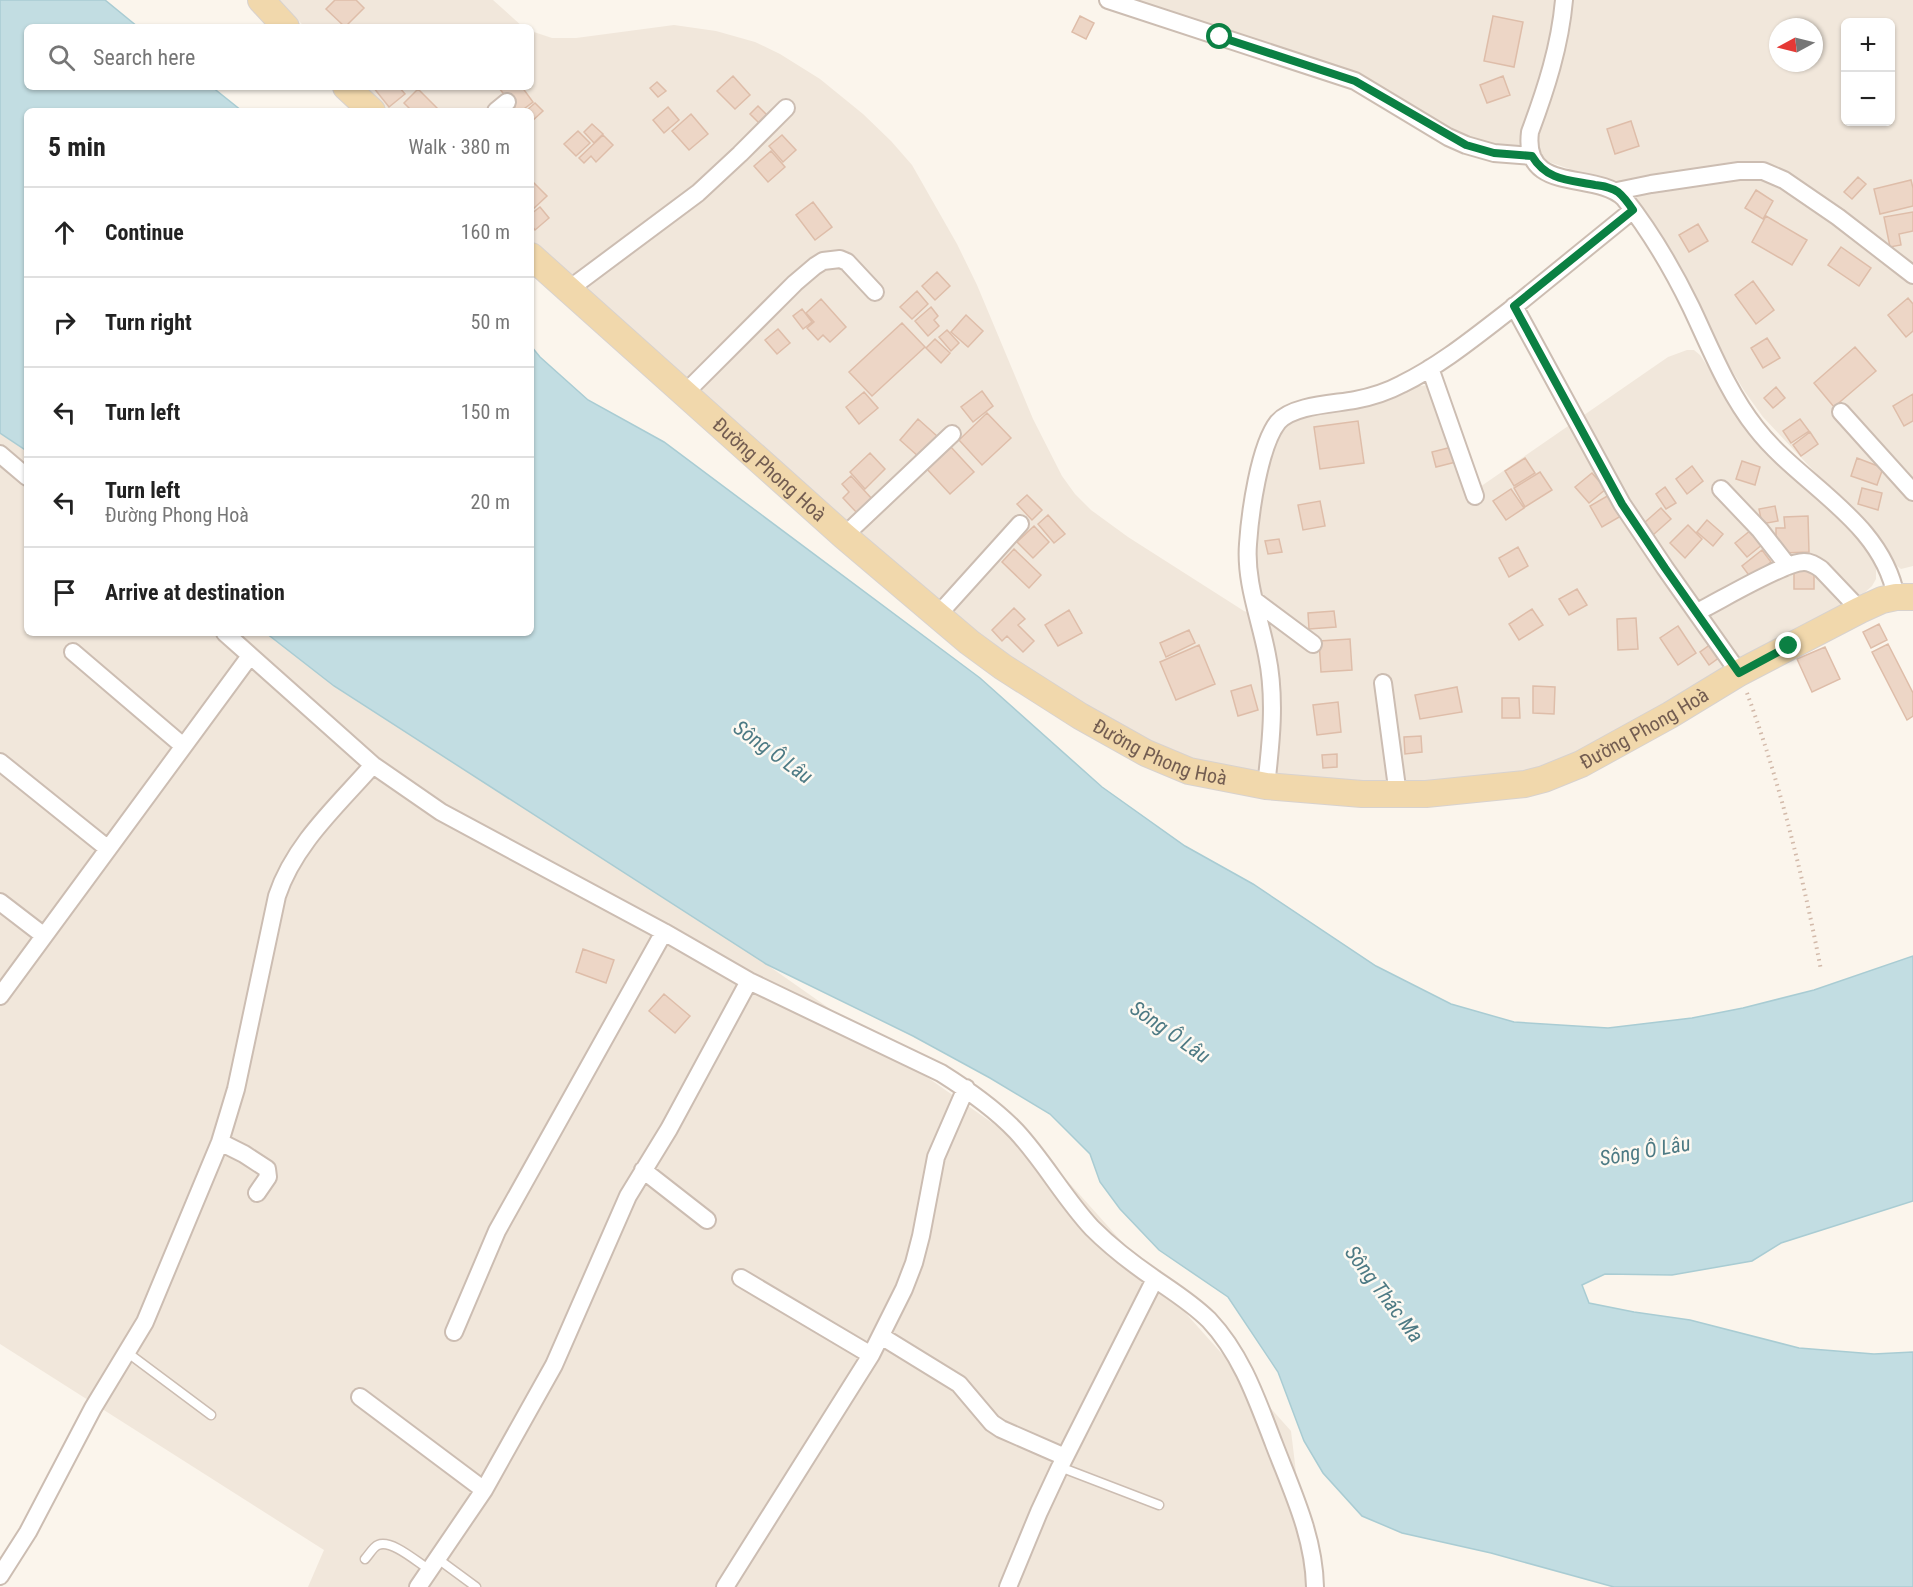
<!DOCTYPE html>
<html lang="en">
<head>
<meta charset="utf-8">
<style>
  body { margin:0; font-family:"Roboto Condensed",sans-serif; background:#f2f2f2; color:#222 }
  .controls { position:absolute; right:18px; top:18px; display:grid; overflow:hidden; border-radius:9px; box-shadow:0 2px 4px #0004 }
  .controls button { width:54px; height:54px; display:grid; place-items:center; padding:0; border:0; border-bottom:2px solid #e0e0e0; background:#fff; color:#222; font:30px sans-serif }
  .compass { position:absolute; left:1769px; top:18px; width:54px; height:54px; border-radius:50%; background:#fff; box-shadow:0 2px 4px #0004; rotate:263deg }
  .stop { position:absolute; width:18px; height:18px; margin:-14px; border:4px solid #0b8043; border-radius:50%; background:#fff }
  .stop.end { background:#0b8043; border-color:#fff; box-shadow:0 2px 6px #0008 }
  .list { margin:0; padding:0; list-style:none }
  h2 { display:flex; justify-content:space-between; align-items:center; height:78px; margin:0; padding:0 24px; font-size:26px }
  h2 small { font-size:20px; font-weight:400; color:#767676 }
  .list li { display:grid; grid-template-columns:39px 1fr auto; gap:18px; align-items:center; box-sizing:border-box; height:90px; padding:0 24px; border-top:2px solid #e0e0e0 }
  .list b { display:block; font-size:22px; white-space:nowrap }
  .list p { margin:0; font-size:20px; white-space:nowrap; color:#767676 }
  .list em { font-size:20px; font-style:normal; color:#767676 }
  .icon { flex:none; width:33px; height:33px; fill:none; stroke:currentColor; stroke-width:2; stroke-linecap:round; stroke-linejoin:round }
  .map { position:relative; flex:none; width:1913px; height:1587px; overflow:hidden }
  .search { position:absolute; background:#fff; box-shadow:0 2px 4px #0004; left:24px; top:24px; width:510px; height:66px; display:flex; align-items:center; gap:15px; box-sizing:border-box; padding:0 21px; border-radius:9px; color:#767676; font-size:22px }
  .panel { position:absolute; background:#fff; box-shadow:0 2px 4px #0004; left:24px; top:108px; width:510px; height:528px; border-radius:9px }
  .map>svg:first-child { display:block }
  .residential { fill:#f1e7db; fill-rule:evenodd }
  .water { fill:#c2dde2; stroke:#a9ccd3; stroke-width:1.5 }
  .building { fill:#edd6c6; stroke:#debda9; stroke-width:1.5 }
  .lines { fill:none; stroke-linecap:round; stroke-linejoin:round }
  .lane-casing { stroke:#ccbdb2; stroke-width:11 }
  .street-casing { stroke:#ccbdb2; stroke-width:20 }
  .primary-casing { stroke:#d8d2ce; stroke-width:28 }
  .path { stroke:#d2b9a9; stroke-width:4; stroke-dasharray:1.5 4.5; stroke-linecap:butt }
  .lane { stroke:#fff; stroke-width:8 }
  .street { stroke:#fff; stroke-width:16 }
  .primary { stroke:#f1d8ac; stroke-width:26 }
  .route { stroke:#0b8043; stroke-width:8 }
  .labels { text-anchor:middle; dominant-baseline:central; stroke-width:5; stroke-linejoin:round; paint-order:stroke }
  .street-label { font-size:20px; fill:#735d51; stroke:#fdf9f2 }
  .water-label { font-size:21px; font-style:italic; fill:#4d7a84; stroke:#fdf9f2 }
</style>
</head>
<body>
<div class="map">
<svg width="1913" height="1587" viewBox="0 0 1913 1587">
  <rect width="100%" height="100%" fill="#fbf5ec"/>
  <!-- residential -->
  <path class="residential" d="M 277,0 L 493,0 L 523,27 L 305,27 Z
    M 1134,0 L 1913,0 L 1913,566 L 1901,569 L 1889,560 L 1841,500 L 1763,417 L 1745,392 L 1728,364 L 1675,268 L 1606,181 L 1513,150 L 1473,140 L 1452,132 L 1370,82 ZM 1846,22 L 1890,22 L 1890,122 L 1846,122 ZM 1778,27 L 1814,27 L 1814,63 L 1778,63 Z
    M 674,25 L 716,31 L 755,42 L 780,54 L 820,79 L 863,114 L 891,141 L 912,165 L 957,244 L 977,285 L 1033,419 L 1062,476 L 1075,494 L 1091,510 L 1128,537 L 1244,611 L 1250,613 L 1250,559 L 1267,461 L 1285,420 L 1419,386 L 1431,385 L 1477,489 L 1668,357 L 1687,350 L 1694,350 L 1700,355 L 1740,415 L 1834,506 L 1873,557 L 1876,568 L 1876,579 L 1872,586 L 1862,595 L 1571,755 L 1525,771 L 1454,782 L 1355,781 L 1281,777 L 1207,764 L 1179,755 L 1150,742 L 1073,700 L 955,618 L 531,244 L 531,111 L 390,111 L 365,87 L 531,87 L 531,31 L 552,38 L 576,38 Z
    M 0,433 L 27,451 L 27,633 L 266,633 L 334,686 L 766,964 L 1055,1167 L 1291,1431 L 1310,1587 L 308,1587 L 324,1550 L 0,1344 Z"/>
  <!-- water -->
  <path class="water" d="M 0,0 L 105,0 L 138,27 L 27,27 L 27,87 L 212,87 L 242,111 L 27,111 L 27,451 L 0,433 Z
    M 531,346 L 540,357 L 588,400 L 664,442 L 980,678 L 1102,787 L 1185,846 L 1253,884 L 1376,966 L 1451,1004 L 1514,1022 L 1608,1028 L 1692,1018 L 1743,1008 L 1814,990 L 1913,956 L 1913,1201 L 1781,1243 L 1752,1261 L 1672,1275 L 1605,1274 L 1582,1285 L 1589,1303 L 1634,1312 L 1690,1320 L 1799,1348 L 1874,1354 L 1913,1352 L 1913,1587 L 1614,1587 L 1491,1553 L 1402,1533 L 1362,1516 L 1323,1473 L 1304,1441 L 1278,1372 L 1228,1297 L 1159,1250 L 1120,1209 L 1100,1182 L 1090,1154 L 1050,1114 L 990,1078 L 913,1036 L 766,964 L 334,686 L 266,633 L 531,633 Z"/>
  <!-- building -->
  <path class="building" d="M 335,0 L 356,0 L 364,8 L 345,27 L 326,9 Z
    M 1080,16 L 1094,23 L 1086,39 L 1072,32 Z
    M 1493,16 L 1523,22 L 1514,67 L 1484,61 Z
    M 733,76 L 750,95 L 735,109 L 717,91 Z
    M 1503,76 L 1510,95 L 1487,103 L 1480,85 Z
    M 657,82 L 666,91 L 658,97 L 650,88 Z
    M 373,87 L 399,87 L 405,94 L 389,107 Z
    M 500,87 L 522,87 L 533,102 L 521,111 L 517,111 L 499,88 Z
    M 418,89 L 437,108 L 434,111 L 412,111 L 404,103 Z
    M 535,103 L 543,111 L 531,122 L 531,111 L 526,111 Z
    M 758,106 L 767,115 L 759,123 L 750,114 Z
    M 668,107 L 679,120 L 664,133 L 653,120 Z
    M 691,114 L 708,134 L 689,150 L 672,131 Z
    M 1631,121 L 1639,146 L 1615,154 L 1607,129 Z
    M 592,124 L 603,134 L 594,143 L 584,132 Z
    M 578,131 L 590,143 L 576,156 L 564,144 Z
    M 603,135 L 613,145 L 596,162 L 591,156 L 584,163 L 579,158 Z
    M 782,135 L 796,150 L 783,162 L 769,146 Z
    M 771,151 L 785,167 L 768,182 L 754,166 Z
    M 1858,177 L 1866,184 L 1852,199 L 1844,192 Z
    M 1911,180 L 1913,188 L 1913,206 L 1880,214 L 1874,189 Z
    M 533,182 L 547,196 L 532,210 L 531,184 Z
    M 1756,190 L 1773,201 L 1763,219 L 1745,208 Z
    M 813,202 L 832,227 L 815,240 L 796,215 Z
    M 540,207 L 549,218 L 535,230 L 531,225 L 531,214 Z
    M 1913,212 L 1913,231 L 1899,234 L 1901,245 L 1890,247 L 1884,217 Z
    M 1766,216 L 1807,240 L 1792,265 L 1752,242 Z
    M 1698,224 L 1708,241 L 1689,252 L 1679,235 Z
    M 1841,247 L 1871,268 L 1859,286 L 1828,265 Z
    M 937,272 L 950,286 L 935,300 L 922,286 Z
    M 1753,281 L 1774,310 L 1756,324 L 1735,295 Z
    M 917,291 L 928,304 L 912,319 L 900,307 Z
    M 1908,298 L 1913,304 L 1913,331 L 1906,337 L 1888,315 Z
    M 821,299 L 846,327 L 830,342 L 823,335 L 818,340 L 807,328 L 814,322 L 806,313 Z
    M 931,307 L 938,316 L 934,320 L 939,326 L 928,336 L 915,321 Z
    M 802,309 L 812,322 L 803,329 L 793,316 Z
    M 966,315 L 983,331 L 968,347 L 951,332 Z
    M 902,323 L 925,347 L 872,396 L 849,372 Z
    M 778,329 L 790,343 L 777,354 L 765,340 Z
    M 947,330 L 959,343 L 951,351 L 939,337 Z
    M 1767,338 L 1780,358 L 1763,368 L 1751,348 Z
    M 935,339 L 950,353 L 941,363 L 926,348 Z
    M 1855,347 L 1876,371 L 1834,407 L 1814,383 Z
    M 1776,387 L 1785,398 L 1773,408 L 1764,398 Z
    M 982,391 L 993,406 L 973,422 L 961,407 Z
    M 864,392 L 878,408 L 859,424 L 846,407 Z
    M 1913,394 L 1913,421 L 1904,426 L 1893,406 Z
    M 987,413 L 1011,438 L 982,465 L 959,440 Z
    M 918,419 L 937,436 L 919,457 L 900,440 Z
    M 1800,419 L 1809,431 L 1791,443 L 1783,431 Z
    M 1358,421 L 1364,463 L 1320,469 L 1314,427 Z
    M 1810,432 L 1818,444 L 1801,456 L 1793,445 Z
    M 950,446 L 974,472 L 950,494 L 926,468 Z
    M 1452,447 L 1456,462 L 1436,467 L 1432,452 Z
    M 870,453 L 885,469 L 865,489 L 850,472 Z
    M 1525,458 L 1535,473 L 1514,486 L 1505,471 Z
    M 1857,458 L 1883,468 L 1877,485 L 1851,476 Z
    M 1742,461 L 1760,467 L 1755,485 L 1736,479 Z
    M 1692,466 L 1703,481 L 1687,494 L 1676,479 Z
    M 1540,472 L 1552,490 L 1525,507 L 1514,488 Z
    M 1592,473 L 1606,489 L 1589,503 L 1575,487 Z
    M 851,476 L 872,499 L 857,513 L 843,498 L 849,492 L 842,484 Z
    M 1665,487 L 1676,503 L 1666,509 L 1656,494 Z
    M 1862,488 L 1882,493 L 1878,510 L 1858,504 Z
    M 1511,489 L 1524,508 L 1506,520 L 1493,501 Z
    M 1027,495 L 1042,510 L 1032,520 L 1017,504 Z
    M 1609,495 L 1621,516 L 1602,527 L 1590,506 Z
    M 1320,501 L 1325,526 L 1303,530 L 1298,505 Z
    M 1775,506 L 1778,521 L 1762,524 L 1759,509 Z
    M 1661,508 L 1671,519 L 1653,535 L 1644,523 Z
    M 1048,515 L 1065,534 L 1054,543 L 1038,524 Z
    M 1808,516 L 1809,552 L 1783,553 L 1783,545 L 1776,545 L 1776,528 L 1785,528 L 1784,517 Z
    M 1707,520 L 1723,534 L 1713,546 L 1697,532 Z
    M 1688,525 L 1702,539 L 1685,558 L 1670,543 Z
    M 1034,526 L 1049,542 L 1033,558 L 1017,542 Z
    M 1751,530 L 1763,544 L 1747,557 L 1735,543 Z
    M 1279,539 L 1282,552 L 1268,554 L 1265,541 Z
    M 1518,547 L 1528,566 L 1509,577 L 1499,558 Z
    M 1014,549 L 1041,575 L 1029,588 L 1002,562 Z
    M 1762,550 L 1771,562 L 1751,578 L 1742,566 Z
    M 1794,568 L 1814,568 L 1814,589 L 1794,589 Z
    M 1577,589 L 1587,605 L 1569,615 L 1559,599 Z
    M 1014,608 L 1025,619 L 1018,625 L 1034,641 L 1023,652 L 1007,636 L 1002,641 L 992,630 Z
    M 1532,609 L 1543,625 L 1519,640 L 1509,624 Z
    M 1069,610 L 1082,633 L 1058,646 L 1045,625 Z
    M 1334,611 L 1336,627 L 1309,629 L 1308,613 Z
    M 1636,618 L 1638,649 L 1618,650 L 1617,619 Z
    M 1879,624 L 1887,640 L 1871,648 L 1863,632 Z
    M 1678,626 L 1696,653 L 1678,665 L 1660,638 Z
    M 1189,630 L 1195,643 L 1166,657 L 1160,643 Z
    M 1350,639 L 1352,670 L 1321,672 L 1319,641 Z
    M 1711,644 L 1720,657 L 1709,665 L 1700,652 Z
    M 1888,644 L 1913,693 L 1913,716 L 1907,720 L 1872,652 Z
    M 1199,645 L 1215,684 L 1176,700 L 1160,662 Z
    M 1825,647 L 1840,679 L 1812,692 L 1797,659 Z
    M 1251,685 L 1258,710 L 1238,716 L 1231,691 Z
    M 1533,686 L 1555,687 L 1554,714 L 1533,713 Z
    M 1457,687 L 1462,712 L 1420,719 L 1415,695 Z
    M 1502,698 L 1519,698 L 1520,718 L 1502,718 Z
    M 1338,702 L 1341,732 L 1317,735 L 1313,705 Z
    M 1421,736 L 1422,752 L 1405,754 L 1404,737 Z
    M 1337,754 L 1337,767 L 1323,768 L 1322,755 Z
    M 583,949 L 614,960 L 606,983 L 576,972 Z
    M 664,994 L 690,1016 L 675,1033 L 649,1011 Z"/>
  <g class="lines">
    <defs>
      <path id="lane" d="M 128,1353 L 211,1415
        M 1060,1467 L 1159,1505
        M 365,1559 C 369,1555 373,1547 378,1545 C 392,1539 418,1563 430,1570
        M 438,1559 L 476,1587"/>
      <path id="street" d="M 1108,0 L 1355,81 L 1448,137 L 1466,145 L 1494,153 L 1532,156
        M 1564,0 C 1560,46 1546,89 1530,132 C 1522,195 1595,170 1624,198 C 1650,231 1672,268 1691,307 C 1710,347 1728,393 1756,428 C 1800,485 1882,520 1896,597
        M 496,111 L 507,102
        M 1617,191 L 1651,184 L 1739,171 L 1763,171 L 1784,180 L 1838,217 L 1913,275
        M 568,290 L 698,193 L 740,154 L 786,108
        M 1514,306 L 1622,504 L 1665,568 L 1739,673
        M 1430,368 L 1475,496
        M 685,393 L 795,283 L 815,266 L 823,261 L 840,259 L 847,262 L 875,292
        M 1841,412 L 1913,492
        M 0,454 L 27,477
        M 1721,489 L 1760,530 L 1788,566
        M 844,536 L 952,434
        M 1254,600 L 1313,644
        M 1697,612 C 1718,602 1784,562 1804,562 C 1811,562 1815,565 1821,569 L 1860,610
        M 937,616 L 1020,524
        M 225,633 L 373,765 L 441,812 L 664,932 L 749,981 L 941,1073 C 968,1090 994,1108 1016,1131 C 1044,1161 1064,1198 1092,1228 C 1111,1247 1133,1264 1155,1279 C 1174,1292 1193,1304 1209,1320 C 1242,1355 1257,1400 1274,1444 C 1292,1491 1314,1536 1315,1587
        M 73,652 L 182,745
        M 1383,683 L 1398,795
        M 0,762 L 107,848
        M 1266,786 C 1271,743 1276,698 1267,655 C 1260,618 1245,582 1248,544 C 1250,514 1259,446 1278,422 C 1293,405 1334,404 1355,400 C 1371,397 1387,392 1402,384 C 1441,365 1476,336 1510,310 C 1551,277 1592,243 1633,210
        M 0,902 L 43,935
        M 0,996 L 250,656
        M 220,1142 L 244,1154 L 267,1169 L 268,1177 L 257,1193
        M 643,1170 L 707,1220
        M 741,1278 L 871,1355
        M 454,1332 L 497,1231 L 664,932
        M 881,1336 L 959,1384 L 992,1423 L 1001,1429 L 1065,1457
        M 360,1397 L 484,1490
        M 0,1576 L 28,1532 L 93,1408 L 145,1322 L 220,1142 L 236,1089 L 277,896 C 294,844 338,805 373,765
        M 418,1587 L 484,1490 L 554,1365 L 628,1196 L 669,1129 L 749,981
        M 725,1587 L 871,1355 L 904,1289 L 914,1263 L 921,1236 L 936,1157 L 966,1088
        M 1008,1587 L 1039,1512 L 1060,1467 L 1155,1279"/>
      <g id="primary">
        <path d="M 261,0 L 286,27"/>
        <path d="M 346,87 L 372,111"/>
        <path id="s1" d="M 531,256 L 844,536 L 969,642 L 1003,667 L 1080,716 L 1146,753 L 1189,771 L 1266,786 L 1362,794 L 1426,794 L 1525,784 L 1544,779 L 1581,764 L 1670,715 L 1739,673 L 1860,610 L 1882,600 L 1896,597 L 1913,597"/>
      </g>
    </defs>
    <!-- lane casing -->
    <use href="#lane" class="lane-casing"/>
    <!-- street casing -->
    <use href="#street" class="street-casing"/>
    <!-- primary casing -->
    <use href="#primary" class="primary-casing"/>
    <!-- path -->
    <path class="path" d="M 1747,693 C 1780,783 1803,876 1821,970"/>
    <!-- lane -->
    <use href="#lane" class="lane"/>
    <!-- street -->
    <use href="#street" class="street"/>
    <!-- primary -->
    <use href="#primary" class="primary"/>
  </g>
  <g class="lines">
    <!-- route -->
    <path class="route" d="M 1220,37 L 1355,81 L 1466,145 L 1494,153 L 1532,156 C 1547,181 1570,180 1595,185 C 1603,186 1611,187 1618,192 C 1624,197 1629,204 1633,210 L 1514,306 L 1622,504 L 1665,568 L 1739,673 L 1789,646"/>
  </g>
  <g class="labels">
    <!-- street labels -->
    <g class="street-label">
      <text stroke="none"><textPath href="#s1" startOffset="320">Đường Phong Hoà</textPath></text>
      <text stroke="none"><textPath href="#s1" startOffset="1310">Đường Phong Hoà</textPath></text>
      <text stroke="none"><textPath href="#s1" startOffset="806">Đường Phong Hoà</textPath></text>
    </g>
    <!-- water labels -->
    <g class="water-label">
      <text transform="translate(773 752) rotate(36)">Sông Ô Lâu</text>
      <text transform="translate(1170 1032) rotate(35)">Sông Ô Lâu</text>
      <text transform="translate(1645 1151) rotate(-10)">Sông Ô Lâu</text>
      <text transform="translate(1384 1294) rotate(53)">Sông Thác Ma</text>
    </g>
  </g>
</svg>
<div class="controls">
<button>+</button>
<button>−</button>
</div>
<svg class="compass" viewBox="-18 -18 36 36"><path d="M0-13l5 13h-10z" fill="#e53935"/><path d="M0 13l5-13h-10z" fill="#767676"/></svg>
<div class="stop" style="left:1220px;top:37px"></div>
<div class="stop end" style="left:1789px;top:646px"></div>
<div class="search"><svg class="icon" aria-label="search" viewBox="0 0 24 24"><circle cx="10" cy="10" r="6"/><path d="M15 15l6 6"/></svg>Search here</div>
<section class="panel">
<h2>5 min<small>Walk · 380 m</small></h2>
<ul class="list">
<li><svg class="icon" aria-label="ahead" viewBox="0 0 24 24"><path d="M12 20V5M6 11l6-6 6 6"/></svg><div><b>Continue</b></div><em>160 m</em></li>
<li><svg class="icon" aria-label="right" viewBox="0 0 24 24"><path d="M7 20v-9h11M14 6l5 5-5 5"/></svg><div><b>Turn right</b></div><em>50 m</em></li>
<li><svg class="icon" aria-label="left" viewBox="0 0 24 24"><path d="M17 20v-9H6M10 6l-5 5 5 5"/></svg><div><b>Turn left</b></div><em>150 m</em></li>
<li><svg class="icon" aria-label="left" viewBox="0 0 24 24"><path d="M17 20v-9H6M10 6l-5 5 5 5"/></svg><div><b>Turn left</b><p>Đường Phong Hoà</p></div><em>20 m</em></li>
<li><svg class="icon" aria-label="arrive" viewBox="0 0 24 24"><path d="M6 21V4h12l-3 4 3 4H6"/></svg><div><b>Arrive at destination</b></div></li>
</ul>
</section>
</div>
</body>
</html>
